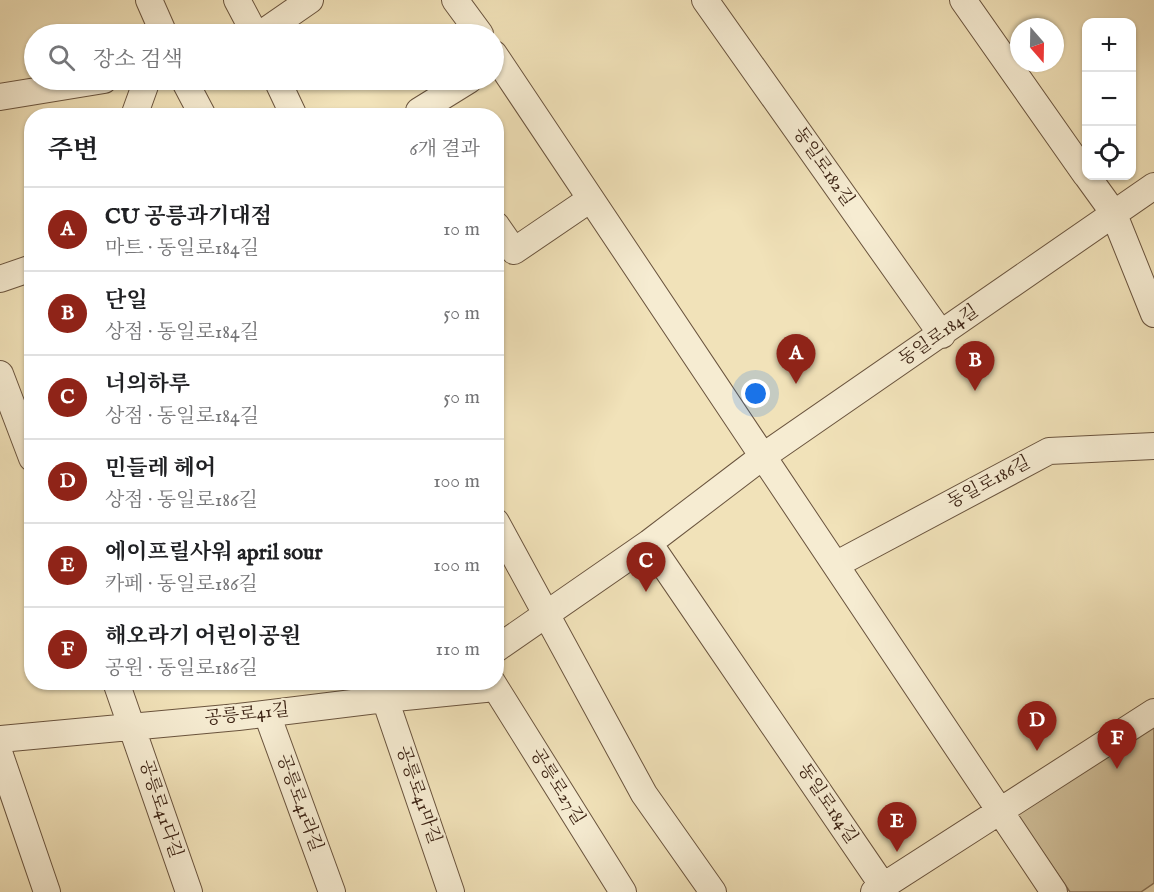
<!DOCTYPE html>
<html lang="ko">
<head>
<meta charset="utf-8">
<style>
  body { margin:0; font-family:"IM FELL English","Noto Serif KR",serif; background:#f2f2f2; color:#202124 }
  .controls { position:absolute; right:18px; top:18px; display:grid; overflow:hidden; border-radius:12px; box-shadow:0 2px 4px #0004 }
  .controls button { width:54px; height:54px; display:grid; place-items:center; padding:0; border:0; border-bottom:2px solid #e0e0e0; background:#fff; color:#202124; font:30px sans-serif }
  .compass { position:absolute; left:1010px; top:18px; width:54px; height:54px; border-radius:50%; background:#fff; box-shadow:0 2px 4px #0004; rotate:160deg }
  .you { position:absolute; left:756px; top:394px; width:21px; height:21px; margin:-15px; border:4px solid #fff; border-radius:50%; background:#1a73e8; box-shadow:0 0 0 9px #1a73e833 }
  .badge { display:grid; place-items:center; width:39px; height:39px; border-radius:50%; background:#8f2418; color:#fff; font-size:20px; font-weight:700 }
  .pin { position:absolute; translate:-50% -50px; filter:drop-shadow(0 2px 3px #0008) }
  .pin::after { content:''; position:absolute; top:32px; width:21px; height:18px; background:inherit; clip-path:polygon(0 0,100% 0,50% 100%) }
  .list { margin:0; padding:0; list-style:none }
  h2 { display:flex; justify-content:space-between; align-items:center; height:78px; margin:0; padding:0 24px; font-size:26px }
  h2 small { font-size:20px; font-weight:400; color:#757577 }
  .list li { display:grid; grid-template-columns:39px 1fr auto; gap:18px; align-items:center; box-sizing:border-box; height:84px; padding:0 24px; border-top:2px solid #e0e0e0 }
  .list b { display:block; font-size:22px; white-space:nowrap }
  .list p { margin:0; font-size:20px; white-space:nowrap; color:#757577 }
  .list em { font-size:20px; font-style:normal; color:#757577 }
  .icon { flex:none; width:33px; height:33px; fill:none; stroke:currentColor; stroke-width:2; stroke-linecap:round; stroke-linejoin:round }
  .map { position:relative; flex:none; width:1154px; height:892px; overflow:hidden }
  .search { position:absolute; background:#fff; box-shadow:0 2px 4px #0004; left:24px; top:24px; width:480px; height:66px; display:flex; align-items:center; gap:15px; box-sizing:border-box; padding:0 21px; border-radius:33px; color:#757577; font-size:22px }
  .panel { position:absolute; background:#fff; box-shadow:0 2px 4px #0004; left:24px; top:108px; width:480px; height:582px; border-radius:24px }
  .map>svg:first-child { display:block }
  .green { fill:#d2c29d; stroke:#887359; stroke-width:1.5 }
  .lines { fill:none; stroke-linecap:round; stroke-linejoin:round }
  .minor-casing { stroke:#6a543e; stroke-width:28 }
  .minor { stroke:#f6ecd2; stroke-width:26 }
  .labels { text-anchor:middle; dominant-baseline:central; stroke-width:4.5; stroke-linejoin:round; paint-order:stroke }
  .street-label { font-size:18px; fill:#3d2415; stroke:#f6ecd2 }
</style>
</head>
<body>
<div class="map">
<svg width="1154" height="892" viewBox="0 0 1154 892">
  <rect width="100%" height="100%" fill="#f1e2b9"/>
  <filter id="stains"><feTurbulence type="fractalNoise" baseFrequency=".00333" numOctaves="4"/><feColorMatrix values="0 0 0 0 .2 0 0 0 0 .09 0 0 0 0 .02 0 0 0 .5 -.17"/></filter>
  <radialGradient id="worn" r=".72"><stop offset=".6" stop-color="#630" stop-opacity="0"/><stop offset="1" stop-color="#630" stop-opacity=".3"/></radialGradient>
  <!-- green -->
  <path class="green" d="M 1154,725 L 1154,883 L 1141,892 L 1070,892 L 1016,813 Z"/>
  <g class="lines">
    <defs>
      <path id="minor" d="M 149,0 L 164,34
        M 237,0 L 255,34
        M 455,0 L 480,34
        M 705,0 L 942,335
        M 963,0 L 1086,175
        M 261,34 L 310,0
        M 494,54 L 1054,892
        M 184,80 L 203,116
        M 277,80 L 294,116
        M 0,97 L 104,80
        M 134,116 L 147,80
        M 422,116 L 419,111 L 469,80
        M 1087,176 L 1113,212 L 1154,314
        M 496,225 L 514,251 L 589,200
        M 0,279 L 32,268
        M 0,374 L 32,458
        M 496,522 L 644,794 L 713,892
        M 649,543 L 883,886
        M 837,564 L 1049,451 L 1154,446
        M 496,649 L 649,543 L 762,457 L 1154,186
        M 116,682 L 189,892
        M 492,682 L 623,892
        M 385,699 L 451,892
        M 267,714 L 332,892
        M 0,739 L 238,717 L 385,699 L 495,688
        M 0,755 L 47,892
        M 874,892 L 1154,712"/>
    </defs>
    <!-- minor casing -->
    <use href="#minor" class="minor-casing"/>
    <!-- minor -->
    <use href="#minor" class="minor"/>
  </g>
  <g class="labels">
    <!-- street labels -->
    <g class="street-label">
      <text transform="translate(823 167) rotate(55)">동일로182길</text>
      <text transform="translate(939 336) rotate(-35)">동일로184길</text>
      <text transform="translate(989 483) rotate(-28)">동일로186길</text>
      <text transform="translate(247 715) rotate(-6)">공릉로41길</text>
      <text transform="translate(557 787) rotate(58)">공릉로27길</text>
      <text transform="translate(418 795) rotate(71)">공릉로41마길</text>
      <text transform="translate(299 803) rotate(70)">공릉로41라길</text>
      <text transform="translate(827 804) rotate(56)">동일로184길</text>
      <text transform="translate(160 809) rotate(72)">공릉로41다길</text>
    </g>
  </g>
  <rect width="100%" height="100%" filter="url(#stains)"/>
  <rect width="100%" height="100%" fill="url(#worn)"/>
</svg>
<div class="controls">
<button>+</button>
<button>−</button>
<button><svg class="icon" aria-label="locate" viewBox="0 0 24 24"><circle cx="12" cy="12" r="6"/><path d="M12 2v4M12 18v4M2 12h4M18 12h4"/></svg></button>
</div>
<svg class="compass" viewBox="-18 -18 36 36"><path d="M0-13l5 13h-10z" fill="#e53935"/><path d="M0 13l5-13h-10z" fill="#757577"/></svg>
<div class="you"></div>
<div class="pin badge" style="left:796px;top:384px">A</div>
<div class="pin badge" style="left:975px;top:391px">B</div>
<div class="pin badge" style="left:646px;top:592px">C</div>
<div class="pin badge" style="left:1037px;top:751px">D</div>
<div class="pin badge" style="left:897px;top:852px">E</div>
<div class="pin badge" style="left:1117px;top:769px">F</div>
<div class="search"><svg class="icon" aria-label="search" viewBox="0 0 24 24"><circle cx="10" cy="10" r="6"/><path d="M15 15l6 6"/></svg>장소 검색</div>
<section class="panel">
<h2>주변<small>6개 결과</small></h2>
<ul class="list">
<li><span class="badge">A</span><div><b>CU 공릉과기대점</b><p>마트 · 동일로184길</p></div><em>10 m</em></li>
<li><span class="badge">B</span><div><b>단일</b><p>상점 · 동일로184길</p></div><em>50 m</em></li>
<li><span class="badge">C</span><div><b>너의하루</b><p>상점 · 동일로184길</p></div><em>50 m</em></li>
<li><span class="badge">D</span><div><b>민들레 헤어</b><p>상점 · 동일로186길</p></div><em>100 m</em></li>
<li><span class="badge">E</span><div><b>에이프릴사워 april sour</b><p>카페 · 동일로186길</p></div><em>100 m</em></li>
<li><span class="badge">F</span><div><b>해오라기 어린이공원</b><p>공원 · 동일로186길</p></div><em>110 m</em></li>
</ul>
</section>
</div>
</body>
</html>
